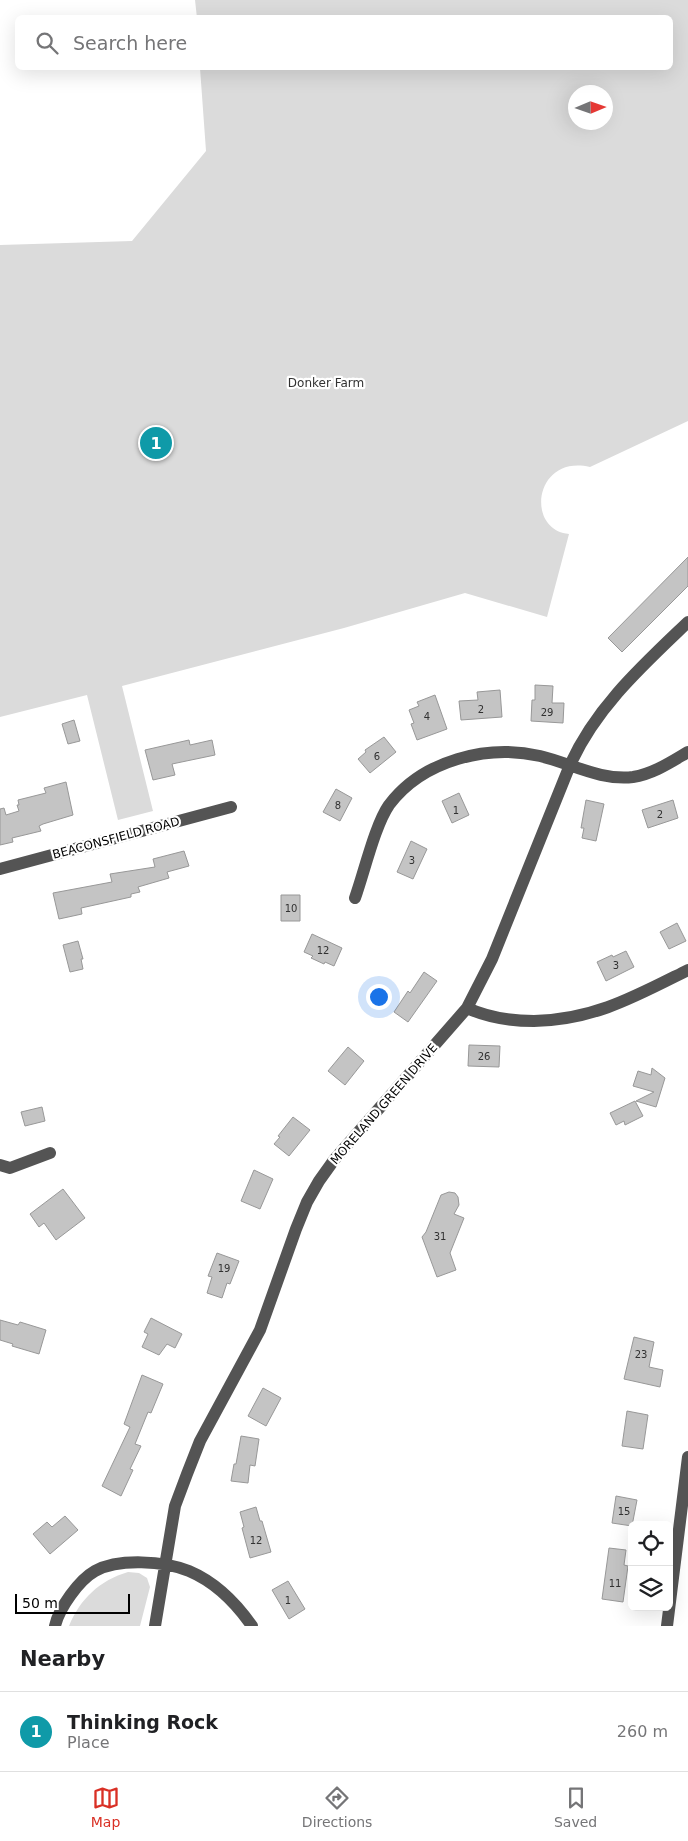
<!DOCTYPE html>
<html lang="en">
<head>
<meta charset="utf-8">
<style>
  body { margin:0; font-family:"DejaVu Sans",sans-serif; background:#f2f2f2; color:#202124 }
  .controls { position:absolute; right:15px; bottom:15px; display:grid; overflow:hidden; border-radius:8px; box-shadow:0 5px 20px #0002 }
  .controls button { width:45px; height:45px; display:grid; place-items:center; padding:0; border:0; border-bottom:1px solid #e0e0e0; background:#fff; color:#202124; font:25px sans-serif }
  .compass { position:absolute; left:568px; top:85px; width:45px; height:45px; border-radius:50%; background:#fff; box-shadow:0 5px 20px #0002; rotate:88deg }
  .scale { position:absolute; left:15px; bottom:12px; width:115px; box-sizing:border-box; padding-left:5px; border:2px solid #000; border-top:0; font-size:14px; line-height:18px; white-space:nowrap; color:#000; -webkit-text-stroke:4px #fff; paint-order:stroke }
  .you { position:absolute; left:378px; top:996px; width:18px; height:18px; margin:-12px; border:4px solid #fff; border-radius:50%; background:#1a73e8; box-shadow:0 0 0 8px #1a73e833 }
  .badge { display:grid; place-items:center; width:32px; height:32px; border-radius:50%; background:#d93025; color:#fff; font-size:16px; font-weight:700 }
  .pin { position:absolute; translate:-50% -50%; border:2px solid #fff; box-shadow:0 1px 5px #0006 }
  .list { margin:0; padding:0; list-style:none }
  h2 { display:flex; justify-content:space-between; align-items:center; height:65px; margin:0; padding:0 20px; font-size:21px }
  h2 small { font-size:16px; font-weight:400; color:#757577 }
  .list li { display:grid; grid-template-columns:32px 1fr auto; gap:15px; align-items:center; box-sizing:border-box; height:80px; padding:0 20px; border-top:1px solid #e0e0e0 }
  .list b { display:block; font-size:19px; white-space:nowrap }
  .list p { margin:0; font-size:16px; white-space:nowrap; color:#757577 }
  .list em { font-size:16px; font-style:normal; color:#757577 }
  .icon { flex:none; width:28px; height:28px; fill:none; stroke:currentColor; stroke-width:2; stroke-linecap:round; stroke-linejoin:round }
  .map { position:relative; flex:none; width:688px; height:1626px; overflow:hidden }
  .search { position:absolute; background:#fff; box-shadow:0 5px 20px #0002; left:15px; right:15px; top:15px; height:55px; display:flex; align-items:center; gap:12px; box-sizing:border-box; padding:0 18px; border-radius:8px; color:#757577; font-size:19px }
  .sheet { height:145px; background:#fff }
  nav { display:flex; justify-content:space-around; align-items:center; box-sizing:border-box; height:70px; border-top:1px solid #e0e0e0; background:#fff; font-size:14px; color:#757577 }
  nav a { display:grid; justify-items:center; gap:2px }
  nav .on { color:#d93025 }
  .map>svg:first-child { display:block }
  .green { fill:#dbdbdb; fill-rule:evenodd }
  .building { fill:#c4c4c4; stroke:#989898 }
  .lines { fill:none; stroke-linecap:round; stroke-linejoin:round }
  .minor { stroke:#545454; stroke-width:12 }
  .labels { text-anchor:middle; dominant-baseline:central; stroke-width:4.5; stroke-linejoin:round; paint-order:stroke }
  .number-label { font-size:10px; fill:#313131 }
  .park-label { font-size:12px; fill:#323232; stroke:#fff }
  .street-label { font-size:12px; fill:#000; stroke:#fff }
</style>
</head>
<body>
<div class="map">
<svg width="688" height="1626" viewBox="0 0 688 1626">
  <rect width="100%" height="100%" fill="#fff"/>
  <!-- green -->
  <path class="green" d="M 195,0 L 688,0 L 688,421 L 590,467 C 534,454 525,530 569,534 L 547,617 L 465,593 L 344,628 L 122,686 L 153,811 L 118,820 L 87,695 L 0,717 L 0,245 L 132,241 L 206,151 L 200,68 L 670,68 L 670,18 L 197,18 ZM 606,92 L 606,122 L 576,122 L 576,92 Z
    M 128,1572 L 139,1573 L 147,1578 L 150,1587 L 140,1626 L 69,1626 C 80,1599 100,1580 128,1572 Z"/>
  <!-- building -->
  <path class="building" d="M 688,557 L 688,586 L 622,652 L 608,638 Z
    M 535,685 L 553,686 L 552,703 L 564,703 L 563,723 L 531,721 L 532,700 L 535,700 Z
    M 500,690 L 502,717 L 461,720 L 459,701 L 478,700 L 477,692 Z
    M 435,695 L 447,729 L 417,740 L 411,724 L 414,723 L 409,710 L 419,706 L 417,702 Z
    M 74,720 L 80,741 L 68,744 L 62,724 Z
    M 384,737 L 396,752 L 370,773 L 358,759 L 366,752 L 365,750 Z
    M 189,740 L 190,745 L 212,740 L 215,755 L 172,764 L 175,775 L 153,780 L 145,750 Z
    M 66,782 L 73,815 L 43,824 L 39,826 L 41,831 L 12,838 L 13,842 L 0,845 L 0,809 L 4,808 L 6,815 L 19,811 L 17,805 L 19,805 L 18,800 L 46,793 L 44,788 Z
    M 336,789 L 352,798 L 340,821 L 323,812 Z
    M 459,793 L 469,815 L 452,823 L 442,801 Z
    M 586,800 L 604,804 L 596,841 L 582,838 L 584,828 L 581,828 Z
    M 673,800 L 678,818 L 648,828 L 642,810 Z
    M 411,841 L 427,849 L 413,879 L 397,872 Z
    M 184,851 L 189,866 L 167,872 L 169,878 L 138,887 L 140,892 L 131,894 L 131,897 L 81,908 L 82,914 L 59,919 L 53,893 L 112,882 L 110,874 L 155,867 L 153,859 Z
    M 281,895 L 300,895 L 300,921 L 281,921 Z
    M 677,923 L 686,941 L 669,949 L 660,932 Z
    M 312,934 L 342,948 L 334,966 L 325,962 L 324,964 L 311,958 L 313,956 L 304,952 Z
    M 78,941 L 83,959 L 81,959 L 83,969 L 70,972 L 63,945 Z
    M 626,951 L 634,967 L 606,981 L 597,962 L 612,955 L 613,957 Z
    M 424,972 L 437,981 L 408,1022 L 394,1012 L 408,991 L 410,993 Z
    M 469,1045 L 500,1046 L 499,1067 L 468,1066 Z
    M 348,1047 L 364,1061 L 345,1085 L 328,1071 Z
    M 652,1068 L 665,1078 L 656,1107 L 636,1101 L 654,1092 L 633,1086 L 638,1071 L 651,1075 Z
    M 635,1101 L 643,1116 L 625,1125 L 624,1121 L 616,1125 L 610,1113 Z
    M 42,1107 L 45,1121 L 25,1126 L 21,1112 Z
    M 293,1117 L 310,1130 L 289,1156 L 274,1144 L 280,1137 L 278,1136 Z
    M 254,1170 L 273,1179 L 260,1209 L 241,1201 Z
    M 63,1189 L 85,1218 L 56,1240 L 44,1223 L 39,1227 L 30,1214 Z
    M 449,1192 L 455,1193 L 458,1197 L 459,1205 L 454,1214 L 464,1218 L 450,1253 L 456,1270 L 437,1277 L 422,1237 L 426,1232 L 441,1195 Z
    M 217,1253 L 239,1261 L 230,1284 L 227,1283 L 222,1298 L 207,1293 L 212,1277 L 208,1276 Z
    M 151,1318 L 182,1334 L 175,1348 L 167,1344 L 159,1355 L 142,1347 L 148,1334 L 144,1332 Z
    M 0,1320 L 18,1325 L 20,1322 L 46,1330 L 39,1354 L 12,1346 L 13,1344 L 0,1340 Z
    M 634,1337 L 654,1342 L 649,1367 L 663,1370 L 660,1387 L 624,1379 Z
    M 142,1375 L 163,1384 L 151,1413 L 148,1412 L 135,1444 L 141,1446 L 130,1469 L 133,1470 L 121,1496 L 102,1486 L 130,1427 L 124,1424 Z
    M 263,1388 L 281,1398 L 266,1426 L 248,1416 Z
    M 627,1411 L 648,1415 L 643,1449 L 622,1446 Z
    M 241,1436 L 259,1439 L 255,1466 L 250,1465 L 248,1483 L 231,1481 L 234,1464 L 236,1464 Z
    M 616,1496 L 637,1500 L 632,1526 L 612,1523 Z
    M 256,1507 L 260,1521 L 262,1521 L 271,1552 L 250,1558 L 242,1528 L 244,1527 L 240,1512 Z
    M 65,1516 L 78,1530 L 50,1554 L 33,1534 L 47,1522 L 52,1527 Z
    M 609,1548 L 626,1550 L 624,1565 L 628,1566 L 623,1602 L 602,1599 Z
    M 288,1581 L 305,1609 L 289,1619 L 272,1590 Z"/>
  <g class="lines">
    <!-- minor -->
    <path class="minor" d="M 0,869 L 231,807
      M 355,898 C 364,873 375,825 389,805 C 423,760 487,744 540,756 C 570,763 601,781 633,777 C 653,774 671,762 688,752
      M 467,1008 C 489,1018 510,1021 534,1021 C 594,1020 636,996 688,970
      M 0,1165 L 10,1168 L 50,1153
      M 55,1626 C 59,1608 79,1580 95,1571 C 119,1558 164,1561 189,1571 C 215,1582 236,1603 252,1626
      M 155,1626 L 175,1506 L 187,1474 L 200,1441 L 260,1330 L 296,1229 L 307,1202 L 319,1181 L 334,1160 L 467,1008 L 492,959 L 570,765 C 596,707 643,665 688,622
      M 667,1626 L 688,1457"/>
  </g>
  <g class="labels">
    <!-- number labels -->
    <g class="number-label">
      <text x="481" y="709">2</text>
      <text x="547" y="712">29</text>
      <text x="427" y="716">4</text>
      <text x="377" y="756">6</text>
      <text x="338" y="805">8</text>
      <text x="456" y="810">1</text>
      <text x="660" y="814">2</text>
      <text x="412" y="860">3</text>
      <text x="291" y="908">10</text>
      <text x="323" y="950">12</text>
      <text x="616" y="965">3</text>
      <text x="484" y="1056">26</text>
      <text x="440" y="1236">31</text>
      <text x="224" y="1268">19</text>
      <text x="641" y="1354">23</text>
      <text x="624" y="1511">15</text>
      <text x="256" y="1540">12</text>
      <text x="615" y="1583">11</text>
      <text x="288" y="1600">1</text>
    </g>
    <!-- park labels -->
    <g class="park-label">
      <text x="326" y="383">Donker Farm</text>
    </g>
    <!-- street labels -->
    <g class="street-label">
      <text transform="translate(116 838) rotate(-15)">BEACONSFIELD ROAD</text>
      <text transform="translate(384 1104) rotate(-49)">MORELAND GREEN DRIVE</text>
    </g>
  </g>
</svg>
<div class="controls">
<button><svg class="icon" aria-label="locate" viewBox="0 0 24 24"><circle cx="12" cy="12" r="6"/><path d="M12 2v4M12 18v4M2 12h4M18 12h4"/></svg></button>
<button><svg class="icon" aria-label="layers" viewBox="0 0 24 24"><path d="M12 4l9 5-9 5-9-5zM3 14l9 5 9-5"/></svg></button>
</div>
<svg class="compass" viewBox="-18 -18 36 36"><path d="M0-13l5 13h-10z" fill="#e53935"/><path d="M0 13l5-13h-10z" fill="#757577"/></svg>
<div class="scale">50 m</div>
<div class="you"></div>
<div class="pin badge" style="left:156px;top:443px;background:#0f9aa8">1</div>
<div class="search"><svg class="icon" aria-label="search" viewBox="0 0 24 24"><circle cx="10" cy="10" r="6"/><path d="M15 15l6 6"/></svg>Search here</div>
</div>
<section class="sheet">
<h2>Nearby<small></small></h2>
<ul class="list">
<li><span class="badge" style="background:#0f9aa8">1</span><div><b>Thinking Rock</b><p>Place</p></div><em>260 m</em></li>
</ul>
</section>
<nav>
<a class="on"><svg class="icon" aria-label="map" viewBox="0 0 24 24"><path d="M3 6l6-2 6 2 6-2v14l-6 2-6-2-6 2zM9 4v14M15 6v14"/></svg>Map</a>
<a><svg class="icon" aria-label="directions" viewBox="0 0 24 24"><path d="M12 3l9 9-9 9-9-9zM9 14v-3h6M13 9l2 2-2 2"/></svg>Directions</a>
<a><svg class="icon" aria-label="saved" viewBox="0 0 24 24"><path d="M7 4h10v16l-5-4-5 4z"/></svg>Saved</a>
</nav>
</body>
</html>
